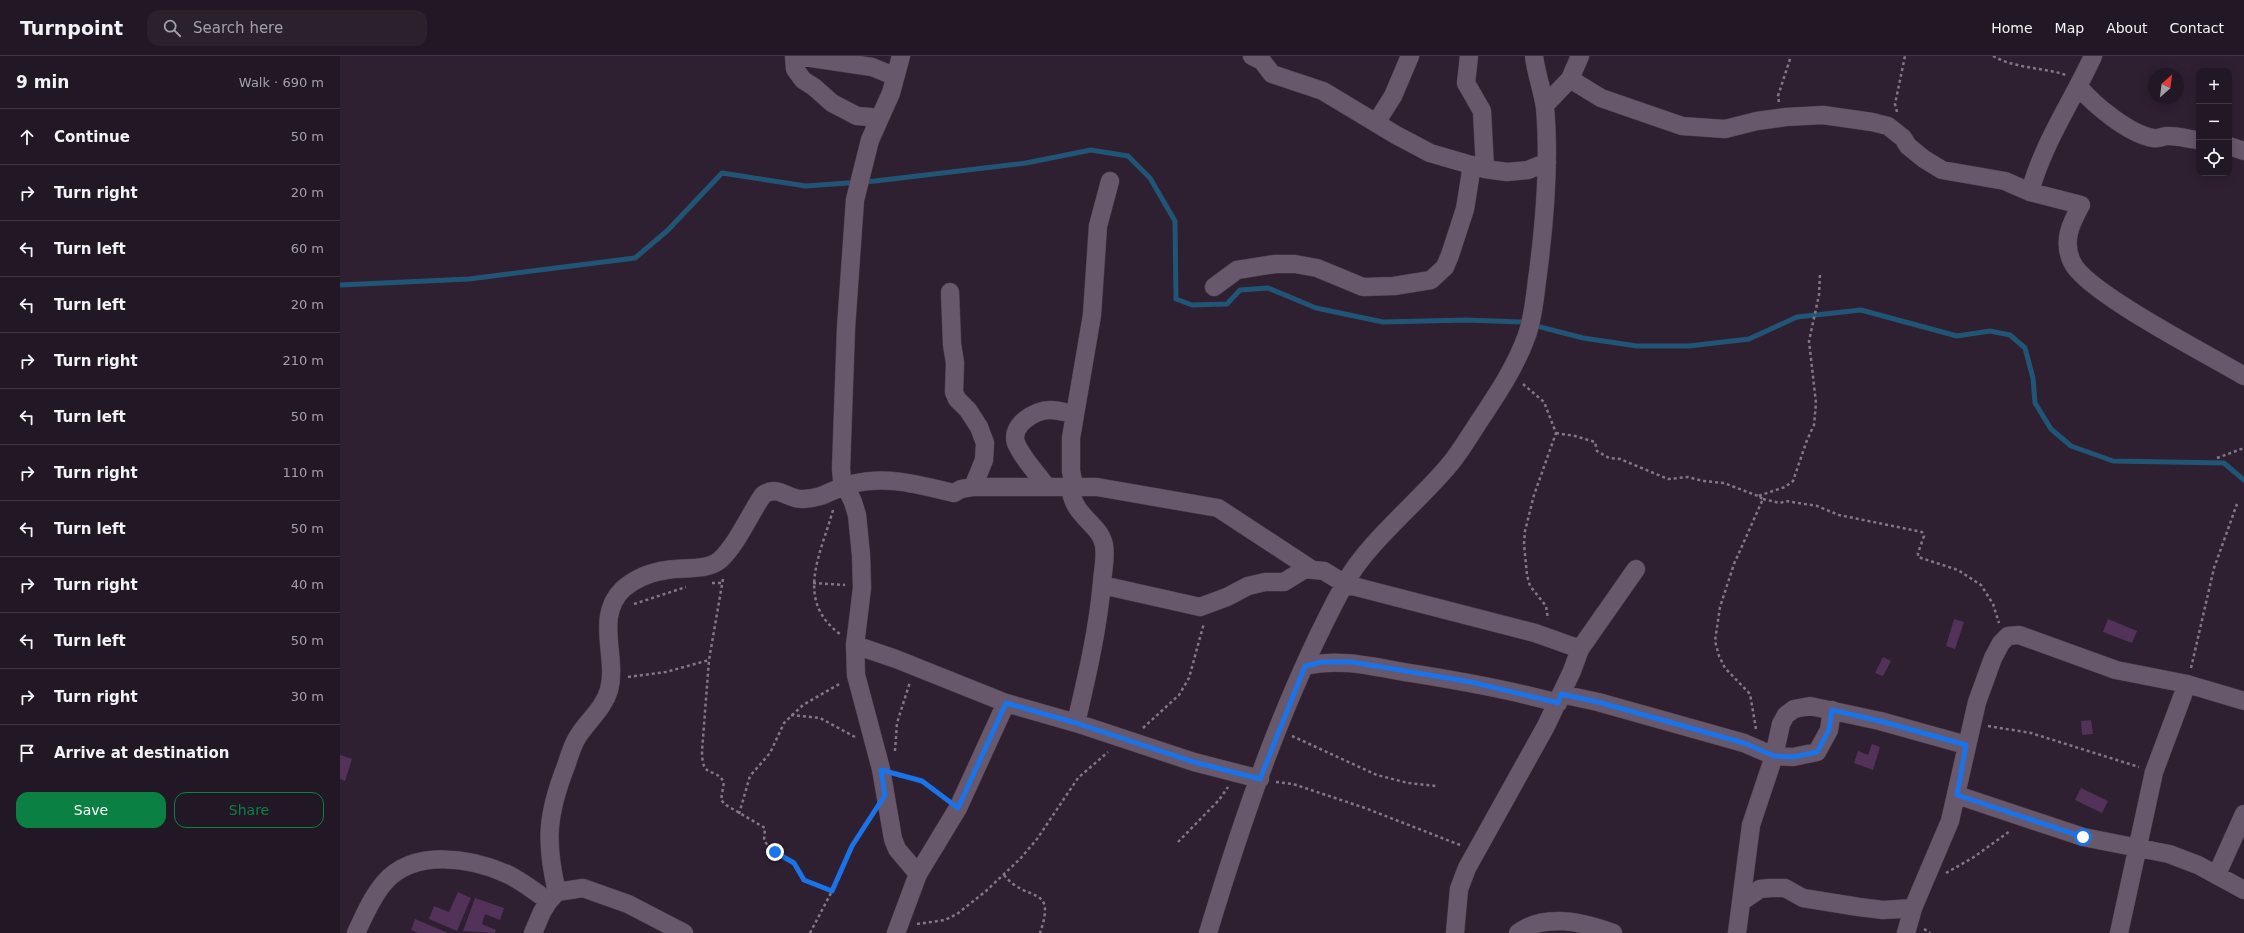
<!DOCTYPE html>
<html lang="en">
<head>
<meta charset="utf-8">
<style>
  body { margin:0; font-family:"DejaVu Sans",sans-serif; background:#2a212d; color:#f1f3f6 }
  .controls { position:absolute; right:12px; top:12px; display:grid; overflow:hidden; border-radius:8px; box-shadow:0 2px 10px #0003 }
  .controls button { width:36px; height:36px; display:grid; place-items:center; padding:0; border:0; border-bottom:1px solid #3f3742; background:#221825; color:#f1f3f6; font:20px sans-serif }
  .compass { position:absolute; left:1808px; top:12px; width:36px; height:36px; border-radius:50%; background:#221825; box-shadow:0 2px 10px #0003; rotate:28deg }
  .stop { position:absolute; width:12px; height:12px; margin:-9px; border:3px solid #1a73e8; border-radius:50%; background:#fff }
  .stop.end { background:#1a73e8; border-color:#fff; box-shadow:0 1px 4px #0008 }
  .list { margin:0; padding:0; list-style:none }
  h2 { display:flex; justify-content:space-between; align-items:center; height:52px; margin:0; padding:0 16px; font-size:17px }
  h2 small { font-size:13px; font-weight:400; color:#a2a0a7 }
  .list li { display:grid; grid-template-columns:26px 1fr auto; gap:12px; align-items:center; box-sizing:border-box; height:56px; padding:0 16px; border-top:1px solid #3f3742 }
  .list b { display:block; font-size:15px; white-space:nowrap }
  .list em { font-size:13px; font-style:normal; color:#a2a0a7 }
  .actions { display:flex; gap:8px; padding:12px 16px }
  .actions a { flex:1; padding:9px 0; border:1px solid #0b8043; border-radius:12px; text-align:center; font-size:14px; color:#0b8043 }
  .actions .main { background:#0b8043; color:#fff }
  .icon { flex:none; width:22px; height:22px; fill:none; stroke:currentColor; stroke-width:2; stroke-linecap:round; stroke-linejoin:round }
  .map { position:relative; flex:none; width:1904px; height:877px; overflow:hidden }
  header { display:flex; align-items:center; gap:24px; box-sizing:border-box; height:56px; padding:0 20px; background:#221825; border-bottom:1px solid #3f3742 }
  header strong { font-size:19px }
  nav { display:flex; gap:22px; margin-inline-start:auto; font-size:14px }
  .search { width:280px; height:36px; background:#2a212d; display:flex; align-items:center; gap:10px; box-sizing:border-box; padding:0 14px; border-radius:12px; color:#a2a0a7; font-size:15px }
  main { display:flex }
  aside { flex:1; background:#221825 }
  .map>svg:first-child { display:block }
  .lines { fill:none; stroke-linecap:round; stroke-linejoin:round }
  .stream { stroke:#205575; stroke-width:5 }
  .building { fill:#523259 }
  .minor-casing { stroke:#4b3f4d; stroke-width:19 }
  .path { stroke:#827785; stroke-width:2.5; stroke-dasharray:3 3; stroke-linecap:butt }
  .minor { stroke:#68586c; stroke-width:18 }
  .route { stroke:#1a73e8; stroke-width:5 }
</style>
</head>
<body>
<header>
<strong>Turnpoint</strong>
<div class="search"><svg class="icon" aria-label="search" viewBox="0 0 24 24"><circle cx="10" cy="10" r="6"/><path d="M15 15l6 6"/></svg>Search here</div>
<nav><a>Home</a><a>Map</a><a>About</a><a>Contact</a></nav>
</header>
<main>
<aside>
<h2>9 min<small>Walk · 690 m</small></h2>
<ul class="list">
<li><svg class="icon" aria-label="ahead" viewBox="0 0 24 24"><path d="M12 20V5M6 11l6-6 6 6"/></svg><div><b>Continue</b></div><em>50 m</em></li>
<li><svg class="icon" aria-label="right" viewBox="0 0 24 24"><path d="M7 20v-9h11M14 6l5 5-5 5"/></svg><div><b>Turn right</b></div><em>20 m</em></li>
<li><svg class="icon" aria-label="left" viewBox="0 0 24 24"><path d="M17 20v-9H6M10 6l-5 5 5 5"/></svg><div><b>Turn left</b></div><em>60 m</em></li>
<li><svg class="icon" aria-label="left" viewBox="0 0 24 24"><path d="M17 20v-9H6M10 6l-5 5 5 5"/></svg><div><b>Turn left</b></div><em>20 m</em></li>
<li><svg class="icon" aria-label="right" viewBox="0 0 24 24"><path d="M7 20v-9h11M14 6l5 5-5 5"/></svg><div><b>Turn right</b></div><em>210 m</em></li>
<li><svg class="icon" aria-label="left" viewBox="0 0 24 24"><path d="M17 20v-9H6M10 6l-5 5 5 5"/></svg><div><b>Turn left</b></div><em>50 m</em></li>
<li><svg class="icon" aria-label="right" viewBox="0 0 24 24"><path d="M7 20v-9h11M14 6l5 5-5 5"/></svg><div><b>Turn right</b></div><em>110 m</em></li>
<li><svg class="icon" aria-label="left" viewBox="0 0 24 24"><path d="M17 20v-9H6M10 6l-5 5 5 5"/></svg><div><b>Turn left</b></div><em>50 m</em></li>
<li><svg class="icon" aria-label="right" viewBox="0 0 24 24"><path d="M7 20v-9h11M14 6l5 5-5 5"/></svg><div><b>Turn right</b></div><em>40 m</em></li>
<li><svg class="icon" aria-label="left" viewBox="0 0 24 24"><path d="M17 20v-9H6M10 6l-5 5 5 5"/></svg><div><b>Turn left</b></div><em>50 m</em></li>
<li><svg class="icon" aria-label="right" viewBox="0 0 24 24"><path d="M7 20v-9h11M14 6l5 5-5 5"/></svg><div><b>Turn right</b></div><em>30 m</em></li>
<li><svg class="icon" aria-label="arrive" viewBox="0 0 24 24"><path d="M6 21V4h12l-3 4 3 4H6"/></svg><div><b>Arrive at destination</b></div></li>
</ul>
<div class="actions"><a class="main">Save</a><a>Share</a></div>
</aside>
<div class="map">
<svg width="1904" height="877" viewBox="0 0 1904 877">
  <rect width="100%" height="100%" fill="#2e2031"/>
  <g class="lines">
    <!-- stream -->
    <path class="stream" d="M 0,229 L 129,223 L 295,202 L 327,175 L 382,117 L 466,130 L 535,125 L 686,107 L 751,94 L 788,100 L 810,122 L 835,165 L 836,243 L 852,249 L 887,248 L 900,234 L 928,232 L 976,252 L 1043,266 L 1126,264 L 1181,266 L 1243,282 L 1297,290 L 1349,290 L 1409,283 L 1457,261 L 1521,254 L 1617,280 L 1650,275 L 1670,279 L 1685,292 L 1693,322 L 1695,347 L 1711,373 L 1731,390 L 1773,405 L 1884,407 L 1904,424"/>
  </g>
  <!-- building -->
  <path class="building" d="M 1614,563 L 1624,566 L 1615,593 L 1606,590 Z
    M 1768,563 L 1797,575 L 1792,587 L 1763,576 Z
    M 1543,601 L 1551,605 L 1543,620 L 1535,617 Z
    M 1751,664 L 1753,678 L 1742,679 L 1741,665 Z
    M 1532,688 L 1540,691 L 1533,714 L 1514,707 L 1518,695 L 1528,699 Z
    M 0,699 L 12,703 L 5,725 L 0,723 Z
    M 1741,732 L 1768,745 L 1762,757 L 1735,744 Z
    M 118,836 L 131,842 L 117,875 L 89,863 L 94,850 L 109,856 Z
    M 135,842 L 164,852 L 160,864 L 145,858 L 142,868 L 156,874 L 155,877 L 123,875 Z
    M 75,863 L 108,877 L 78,877 L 71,874 Z"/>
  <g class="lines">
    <defs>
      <path id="minor" d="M 454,0 L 455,13 L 463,24 L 474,31 L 492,47 L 517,60 L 530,61 L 536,69
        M 458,0 L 532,11 L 554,20
        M 561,0 L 551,37 L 530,84 L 515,144 L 506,272 L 501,413 L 502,423 L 513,446 L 517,459 L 521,499 L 522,532 L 515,589 L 516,619 L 541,713 L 553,783 L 557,793 L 578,818
        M 912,0 L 922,5 L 932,18 L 983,35 L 1056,79 L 1090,97 L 1145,113 L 1167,116 L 1188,114 L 1207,106
        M 1129,0 L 1126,27 L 1142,55 L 1145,113
        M 1230,23 L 1261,42 L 1342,70 L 1385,73 L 1417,65 L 1446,61 L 1483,59 L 1532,66 L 1548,70 L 1563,82 L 1568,90 L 1584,103 L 1602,114 L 1665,125 L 1690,136 L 1741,149 C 1731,167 1722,185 1732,206 C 1745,236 1871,300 1904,320
        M 1739,31 C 1754,49 1789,78 1813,82 C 1817,83 1823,80 1828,80 C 1839,80 1848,83 1859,84
        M 1205,49 L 1230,23 L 1240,0
        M 1036,67 L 1053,40 L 1070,0
        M 1889,90 L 1904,95
        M 1690,136 C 1703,87 1732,46 1753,0
        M 874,231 L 897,214 L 935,208 L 955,208 L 977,212 L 1023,231 L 1054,230 L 1091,224 L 1105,211 L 1110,199 L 1125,153 L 1132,109
        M 610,236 L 612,288 L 615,307 L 614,336 L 617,343 L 628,354 L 639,371 L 645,387 L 644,404 L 633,431
        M 706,430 C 697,417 682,402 676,387 C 670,369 695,354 710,354 C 718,354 727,357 735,358
        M 730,430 C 733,462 759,466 764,489 C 766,501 763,514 762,526 C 758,573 747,620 736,667
        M 734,430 L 731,415 L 731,382 L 752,259 L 758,170 L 770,125
        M 762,529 L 860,551 L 887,541 L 908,530 L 925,526 L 944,526 L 965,513 L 984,515 L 1005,528 L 1195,577 L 1240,593
        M 515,589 L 556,603 L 666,647 L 736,667 L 854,706 L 920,723
        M 965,610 C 999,602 1030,610 1064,616 C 1116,624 1167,633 1218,647
        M 1221,638 L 1258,646 L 1404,687 L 1434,700 L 1453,701 L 1477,696 L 1489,674 L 1492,654
        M 1617,739 L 1743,781 L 1829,798 L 1858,809 L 1904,834
        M 1877,818 L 1904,758
        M 217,836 C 205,786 207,758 226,710 C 229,701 232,690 237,682 C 247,665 263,654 269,634 C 278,601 254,561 283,533 C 296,522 311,516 327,514 C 342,511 367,515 380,504 C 398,487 409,459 423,439 C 438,428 448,444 463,443 C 487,442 492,432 512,428 C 548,419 579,429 614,437 L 621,433 L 633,431 L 757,431 L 878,452 L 971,513
        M 1401,846 L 1420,833 L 1430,832 L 1445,832 L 1463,842 L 1519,851 L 1543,854 L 1573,852
        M 16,877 C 24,860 32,841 44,827 C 74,792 131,802 167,818 C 182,825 195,836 209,845
        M 193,877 L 202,856 L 209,845 L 217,836 L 243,832 L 288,848 L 344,877
        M 556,877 L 578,818 L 618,752 L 666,647
        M 868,877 C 904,758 945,638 1004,529 C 1027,486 1078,447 1110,408 C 1121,395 1130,379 1140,364 C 1158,337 1176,310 1187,279 C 1194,259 1195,238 1198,217 C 1205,163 1210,107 1205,52 C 1203,35 1196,18 1194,0
        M 1115,877 L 1119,833 L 1127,812 L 1206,670 L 1232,615 L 1240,593 L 1296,513
        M 1178,877 C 1204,857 1244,866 1273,877
        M 1397,877 L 1411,769 L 1434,700 L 1441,668 L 1446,659 L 1454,653 L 1470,650 L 1540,665 L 1626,689
        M 1566,877 L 1573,852 L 1610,765 L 1637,646 L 1653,602 L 1661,587 L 1668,580 L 1679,579 L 1776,614 L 1847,628 L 1904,645
        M 1779,877 L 1814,716 L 1847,628"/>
    </defs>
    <!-- minor casing -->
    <use href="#minor" class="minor-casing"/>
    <!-- path -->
    <path class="path" d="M 1653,0 C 1676,13 1702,11 1726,19
      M 1439,46 L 1438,40 L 1451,0
      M 1557,56 L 1555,48 L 1565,0
      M 1183,328 L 1204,346 L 1216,377 L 1194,439 L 1185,475 L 1184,488 L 1187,519 L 1190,530 L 1206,550 L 1208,563
      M 1216,377 L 1235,380 L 1255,386 L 1257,395 L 1269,402 L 1280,403 L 1328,423 L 1348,421 L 1363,425 L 1384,427 L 1418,440
      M 1877,402 L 1904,392
      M 1423,443 L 1440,447 L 1446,445 L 1477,450 L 1499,459 L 1582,476 L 1584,480 L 1578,497 L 1578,501 L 1618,514 L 1641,529 L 1653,548 L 1659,567
      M 493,454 C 481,498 454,544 500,578
      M 383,523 L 369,604 L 362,695 C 362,724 374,710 384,726 L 381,744 L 386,749 L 425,772 L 424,784 L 428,790 L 454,807 L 464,824 L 492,835
      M 372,527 L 382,527
      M 473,527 L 505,529
      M 294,548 L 346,531
      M 1851,612 L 1874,512 L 1897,448
      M 288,621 L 326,616 L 369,604
      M 451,659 L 480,662 L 515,681
      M 1648,670 L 1691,677 L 1799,711
      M 803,672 L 839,639 L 849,622 L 864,567
      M 1416,673 L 1410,638 L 1385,612 L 1379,600 L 1375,585 L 1380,551 L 1394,508 L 1423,443 L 1418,440 L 1445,431 L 1453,425 L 1467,384 L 1474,369 L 1476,347 L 1469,285 L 1479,239 L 1480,218
      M 952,680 L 1037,719 L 1068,727 L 1096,730
      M 555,695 L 557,667 L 570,626
      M 559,720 L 582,725 L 605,743
      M 936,726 L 953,728 L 1025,752 L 1120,789
      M 399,758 L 410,720 L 430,697 L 444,667 L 463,649 L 501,627
      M 838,786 L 879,744 L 888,731
      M 1606,817 L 1634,801 L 1670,775
      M 664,819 C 687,848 717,827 700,877
      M 577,868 L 605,864 L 617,858 L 646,835 L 680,803 L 697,783 L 738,722 L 768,696
      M 1584,873 L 1590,877
      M 470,877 L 492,835 L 512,790 L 531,761"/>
    <!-- minor -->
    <use href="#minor" class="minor"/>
  </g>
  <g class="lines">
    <!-- route -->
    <path class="route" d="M 435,796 L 454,807 L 464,824 L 492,835 L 512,790 L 545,739 L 541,714 L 582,725 L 618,752 L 666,647 L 736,667 L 854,706 L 920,723 L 965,610 L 982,606 L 1012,606 L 1131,626 L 1218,647 L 1221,638 L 1258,646 L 1404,687 L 1434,700 L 1453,701 L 1477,696 L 1489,674 L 1492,654 L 1540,665 L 1626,689 L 1617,739 L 1743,781"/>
  </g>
</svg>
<div class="controls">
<button>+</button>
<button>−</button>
<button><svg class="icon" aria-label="locate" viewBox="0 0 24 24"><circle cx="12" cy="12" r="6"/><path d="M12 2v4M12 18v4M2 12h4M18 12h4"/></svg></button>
</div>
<svg class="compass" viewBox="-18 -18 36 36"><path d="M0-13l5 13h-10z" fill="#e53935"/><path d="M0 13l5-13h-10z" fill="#a2a0a7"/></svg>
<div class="stop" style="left:1743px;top:781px"></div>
<div class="stop end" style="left:435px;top:796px"></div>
</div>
</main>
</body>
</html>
